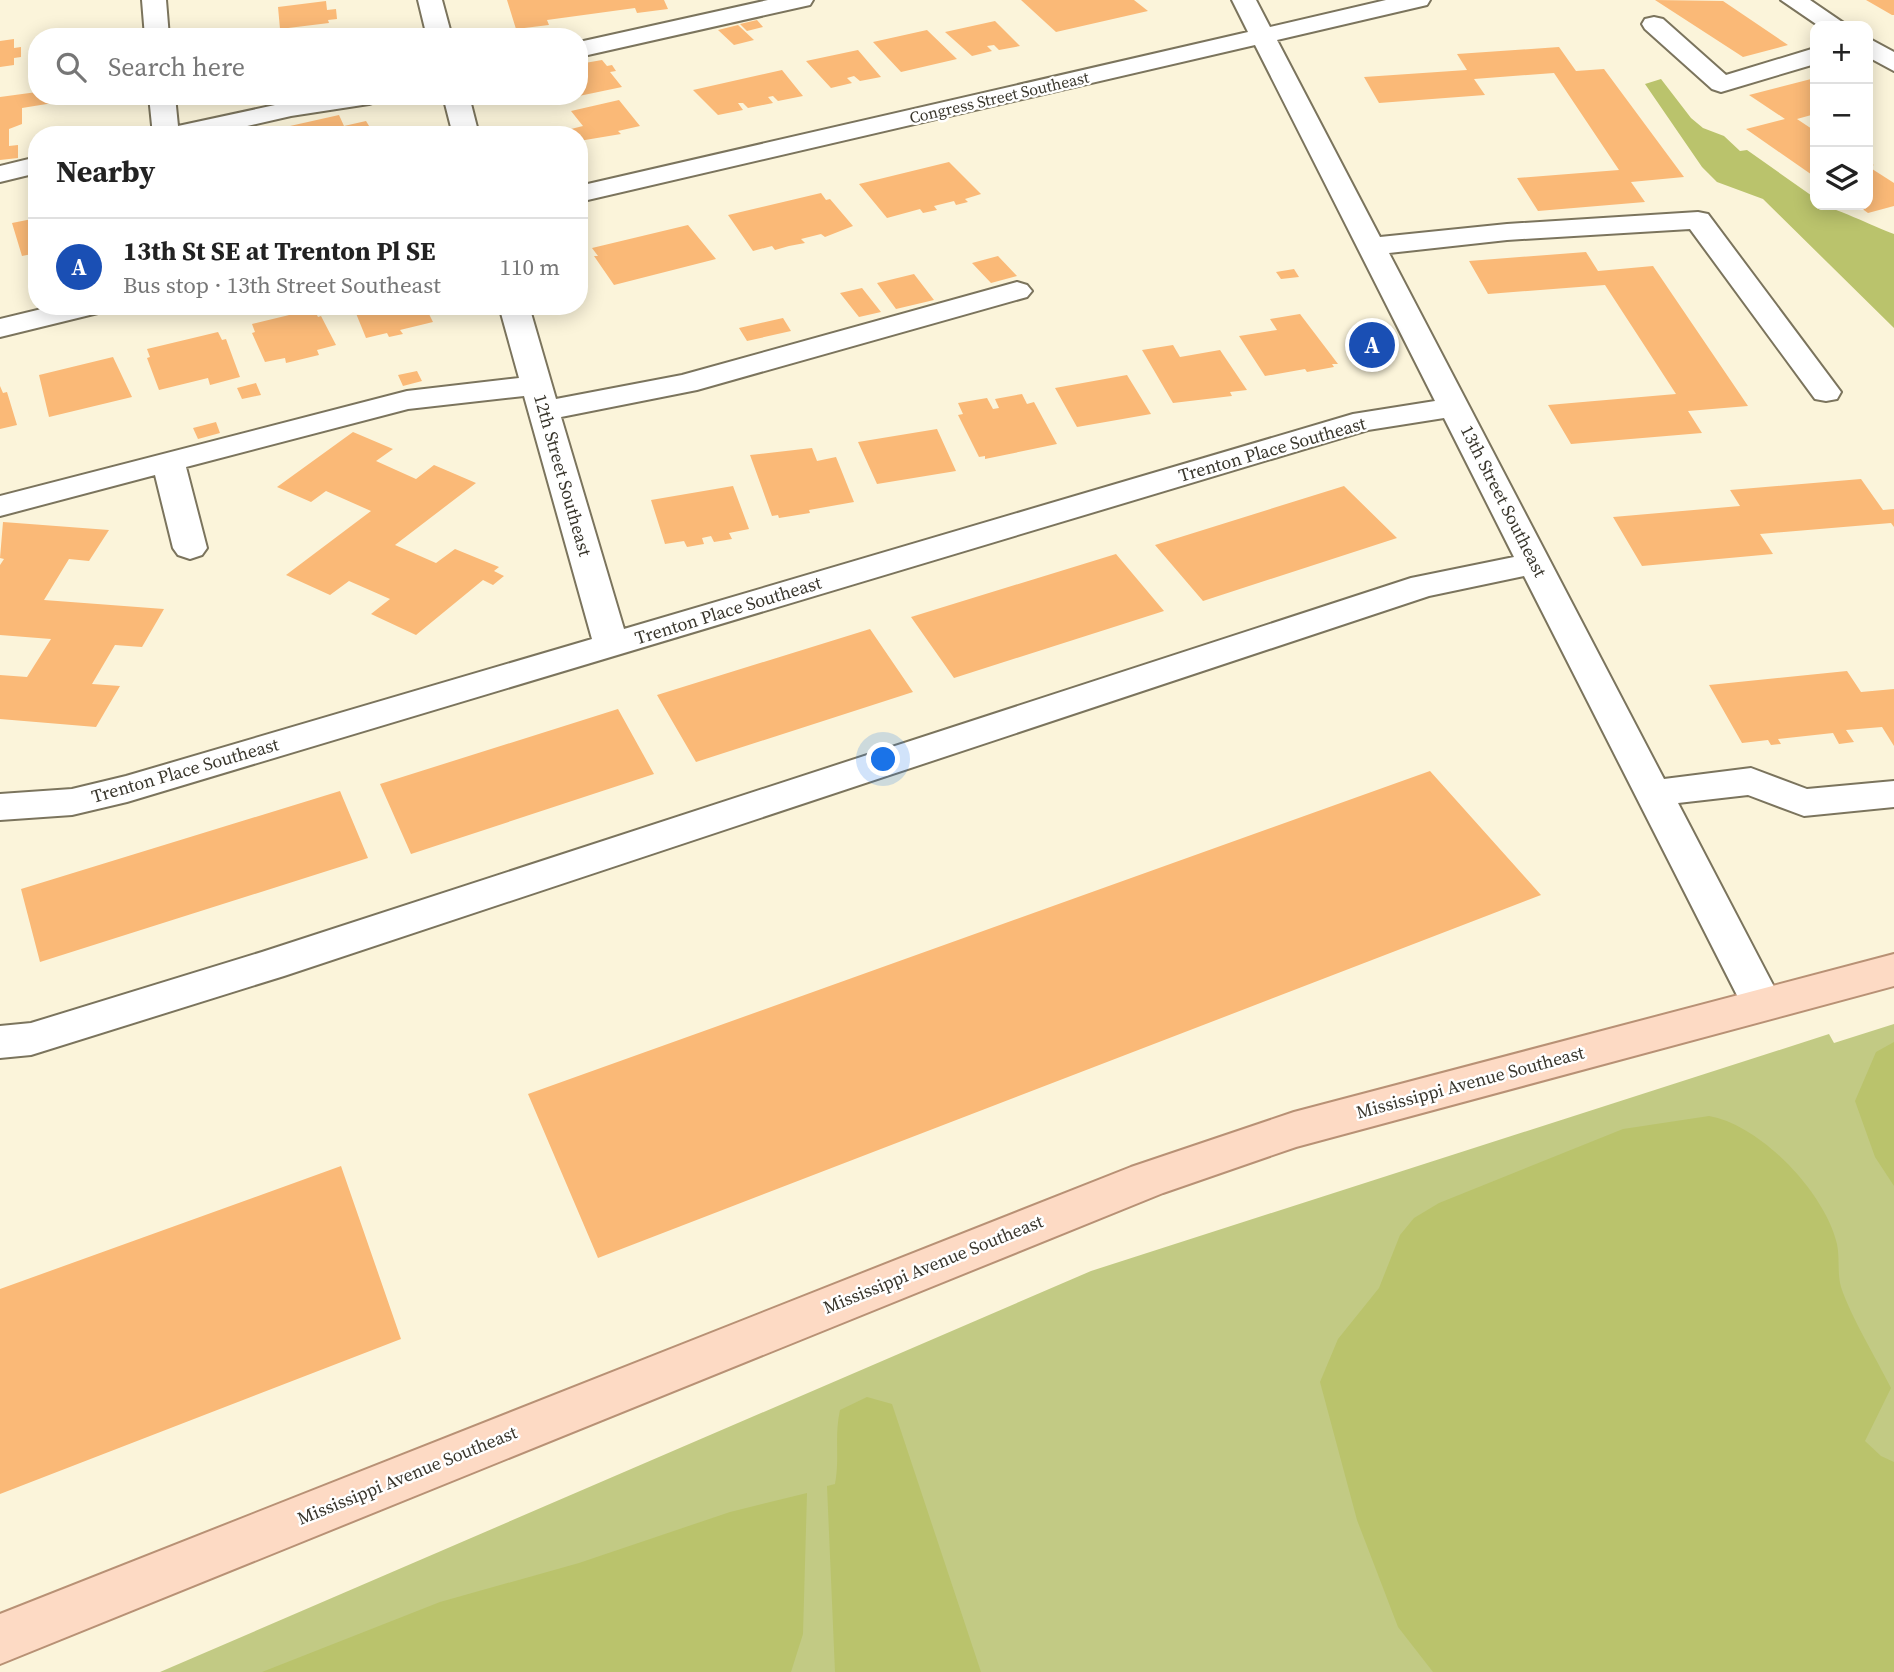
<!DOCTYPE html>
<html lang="en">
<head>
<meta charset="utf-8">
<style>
  body { margin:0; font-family:"Source Serif 4",serif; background:#f2f2f2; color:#222 }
  .controls { position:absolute; right:21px; top:21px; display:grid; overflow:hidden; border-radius:14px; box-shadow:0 4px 18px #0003 }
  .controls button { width:63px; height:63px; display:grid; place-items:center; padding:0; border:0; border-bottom:2px solid #e0e0e0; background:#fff; color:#222; font:35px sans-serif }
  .you { position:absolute; left:884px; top:760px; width:24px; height:24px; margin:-18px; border:5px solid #fff; border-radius:50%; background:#1a73e8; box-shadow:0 0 0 10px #1a73e833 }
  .badge { display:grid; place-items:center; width:46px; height:46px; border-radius:50%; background:#1a73e8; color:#fff; font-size:23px; font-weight:700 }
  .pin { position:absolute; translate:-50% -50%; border:4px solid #fff; box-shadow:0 2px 7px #0006 }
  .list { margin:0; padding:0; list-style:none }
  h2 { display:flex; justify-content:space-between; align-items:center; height:91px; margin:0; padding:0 28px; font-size:30px }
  h2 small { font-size:23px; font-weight:400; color:#767676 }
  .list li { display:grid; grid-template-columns:46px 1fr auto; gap:21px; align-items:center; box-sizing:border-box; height:98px; padding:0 28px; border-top:2px solid #e0e0e0 }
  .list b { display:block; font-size:26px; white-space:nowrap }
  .list p { margin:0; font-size:23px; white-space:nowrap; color:#767676 }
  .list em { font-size:23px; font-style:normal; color:#767676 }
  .icon { flex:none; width:38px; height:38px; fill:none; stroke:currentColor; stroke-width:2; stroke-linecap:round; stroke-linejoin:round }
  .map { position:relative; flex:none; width:1894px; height:1672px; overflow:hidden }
  .search { position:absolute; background:#fff; box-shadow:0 4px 18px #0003; left:28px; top:28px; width:560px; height:77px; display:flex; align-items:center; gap:18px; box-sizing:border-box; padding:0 24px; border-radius:28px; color:#767676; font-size:26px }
  .panel { position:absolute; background:#fff; box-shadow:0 4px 18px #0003; left:28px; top:126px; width:560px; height:189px; border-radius:28px }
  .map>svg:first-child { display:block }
  .green { fill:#c2ca84 }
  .forest { fill:#bac36c }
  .building { fill:#fab977 }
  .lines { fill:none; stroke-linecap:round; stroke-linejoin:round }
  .minor-casing { stroke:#7b745d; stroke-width:4 }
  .major-casing { stroke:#b89175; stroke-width:4 }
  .minor { fill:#fff; fill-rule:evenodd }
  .major { fill:#fddac4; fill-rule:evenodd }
  .labels { text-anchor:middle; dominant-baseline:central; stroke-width:5; stroke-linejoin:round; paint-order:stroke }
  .far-street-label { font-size:16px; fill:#39362c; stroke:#fff }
  .street-label { font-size:18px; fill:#39362c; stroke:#fff }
</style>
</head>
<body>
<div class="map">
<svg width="1894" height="1672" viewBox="0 0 1894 1672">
  <rect width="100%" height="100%" fill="#fbf4da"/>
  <!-- green -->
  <path class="green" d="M 1894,1024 L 1894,1672 L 160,1672 L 1091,1271 L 1829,1034 L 1834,1043 Z"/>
  <!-- forest -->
  <path class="forest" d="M 1661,79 L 1691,118 L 1703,128 L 1724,136 L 1740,151 L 1747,150 L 1815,198 L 1815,205 C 1832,205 1874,227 1894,234 L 1894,328 L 1763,199 L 1717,182 L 1702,167 L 1645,84 Z
    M 1894,1042 L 1894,1186 L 1875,1157 L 1855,1101 L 1876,1052 Z
    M 1709,1116 C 1761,1125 1825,1193 1837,1244 C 1840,1258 1837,1273 1841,1287 C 1850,1315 1877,1360 1891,1388 L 1865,1441 L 1881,1456 L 1894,1462 L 1894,1672 L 1433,1672 L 1398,1627 L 1357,1520 L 1320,1382 L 1338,1339 L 1379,1288 L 1400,1235 L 1414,1218 L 1439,1203 L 1623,1129 Z
    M 867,1397 L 892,1404 L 981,1672 L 835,1672 L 827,1486 L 835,1484 C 840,1458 834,1437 840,1410 Z
    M 807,1493 L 803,1634 L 791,1672 L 262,1672 L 440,1602 L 579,1563 L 730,1512 Z"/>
  <!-- building -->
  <path class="building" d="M 507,0 L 664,0 L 668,9 L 637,13 L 635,8 L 547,20 L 549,25 L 516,29 Z
    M 1021,0 L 1134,0 L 1148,11 L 1056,32 Z
    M 1655,0 L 1723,1 L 1788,45 L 1743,57 Z
    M 1866,0 L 1894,0 L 1894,15 L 1892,15 Z
    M 326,1 L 327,10 L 336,9 L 337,19 L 328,20 L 329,23 L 280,29 L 278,7 Z
    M 757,20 L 763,27 L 747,31 L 740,24 Z
    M 995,21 L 1020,46 L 999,50 L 994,45 L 987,46 L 992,51 L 972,56 L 945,32 Z
    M 738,25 L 754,40 L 734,45 L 718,30 Z
    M 927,30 L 957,59 L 901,72 L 873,42 Z
    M 14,39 L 14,48 L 21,47 L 21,57 L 14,58 L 14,65 L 0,67 L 0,41 Z
    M 1559,47 L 1576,71 L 1604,69 L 1684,177 L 1631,182 L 1645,202 L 1538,211 L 1517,178 L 1619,170 L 1554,73 L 1474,79 L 1485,95 L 1379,103 L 1364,77 L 1467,70 L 1457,54 Z
    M 858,50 L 881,77 L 860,81 L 854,76 L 847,78 L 852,83 L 831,88 L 806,61 Z
    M 602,60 L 607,66 L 612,65 L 616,71 L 610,72 L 622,87 L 579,96 L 579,64 Z
    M 782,70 L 803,96 L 778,101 L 773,96 L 768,97 L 773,103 L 748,108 L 743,103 L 738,103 L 743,110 L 718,115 L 693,90 Z
    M 1815,78 L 1815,114 L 1797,119 L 1815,131 L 1815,177 L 1746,129 L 1785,119 L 1749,95 Z
    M 37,92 L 37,96 L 53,96 L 53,103 L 22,108 L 22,124 L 9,129 L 9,146 L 18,145 L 18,158 L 0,160 L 0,97 Z
    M 619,100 L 640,126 L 618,131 L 621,134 L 579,141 L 579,135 L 571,135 L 567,130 L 583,126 L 571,111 Z
    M 339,115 L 344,126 L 366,121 L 374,134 L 284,135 L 281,128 Z
    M 949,162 L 981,194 L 965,199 L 968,202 L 956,205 L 954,201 L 934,206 L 937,210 L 923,213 L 920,209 L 887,218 L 859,184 Z
    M 1868,162 L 1874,165 L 1869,167 L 1894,183 L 1894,206 L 1868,213 L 1857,205 L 1868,205 Z
    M 821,193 L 826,200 L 830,199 L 853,226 L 825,237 L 821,234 L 801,239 L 805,243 L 789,246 L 775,250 L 772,246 L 753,251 L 728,215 Z
    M 37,218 L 37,253 L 22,256 L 12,223 Z
    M 688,225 L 716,259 L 614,285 L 594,256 L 598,256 L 592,248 Z
    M 1586,252 L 1598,271 L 1653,266 L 1748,406 L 1688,411 L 1702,433 L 1571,444 L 1548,405 L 1676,394 L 1605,285 L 1488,294 L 1469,261 Z
    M 998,256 L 1017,276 L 991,283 L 972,263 Z
    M 1294,269 L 1299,277 L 1281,279 L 1276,272 Z
    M 914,274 L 934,300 L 896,309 L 877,283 Z
    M 862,288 L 881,312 L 859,317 L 840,293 Z
    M 353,306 L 425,306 L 433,322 L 400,330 L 403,334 L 389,337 L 387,333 L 366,338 Z
    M 314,309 L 318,317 L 321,316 L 336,345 L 317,350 L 319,355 L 286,363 L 285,358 L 265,362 L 252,333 L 255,332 L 252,324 Z
    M 1300,314 L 1338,364 L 1332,364 L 1334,367 L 1307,372 L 1305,369 L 1265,376 L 1239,336 L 1277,330 L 1270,319 Z
    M 783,318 L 791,331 L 747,341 L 739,328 Z
    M 218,332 L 222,340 L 226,339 L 240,377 L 210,385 L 208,378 L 159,390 L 147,358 L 150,357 L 147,349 Z
    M 1173,345 L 1180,357 L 1220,350 L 1247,390 L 1230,392 L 1232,396 L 1173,403 L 1142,350 Z
    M 113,357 L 132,397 L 49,417 L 39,375 Z
    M 417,371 L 422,381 L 403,386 L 398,375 Z
    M 1127,375 L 1151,414 L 1077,427 L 1055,388 Z
    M 256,383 L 261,395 L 242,399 L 237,388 Z
    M 0,386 L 3,393 L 7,392 L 17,425 L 0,429 Z
    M 1022,394 L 1027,404 L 1034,402 L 1057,444 L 985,459 L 985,456 L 979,457 L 958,415 L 963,414 L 958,403 L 987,398 L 993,409 L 999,408 L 995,399 Z
    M 216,422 L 220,433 L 198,439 L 193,428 Z
    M 937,429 L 956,471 L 877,484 L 858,442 Z
    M 353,432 L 393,449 L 376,461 L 416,479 L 434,465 L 476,483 L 395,545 L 436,563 L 455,549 L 499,567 L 494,571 L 504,576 L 493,585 L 483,580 L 416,635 L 371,614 L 390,599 L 349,581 L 330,595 L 286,575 L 371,511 L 326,491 L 311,502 L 277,487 Z
    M 812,448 L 817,461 L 836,457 L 854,502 L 809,510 L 810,513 L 779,518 L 778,515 L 772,516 L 750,455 Z
    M 1861,479 L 1883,510 L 1894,509 L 1894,527 L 1891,523 L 1760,534 L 1773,554 L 1642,566 L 1613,517 L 1740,506 L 1730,490 Z
    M 733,486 L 749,529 L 729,533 L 732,539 L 714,542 L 711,536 L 702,538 L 704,544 L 687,547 L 684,541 L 665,544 L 651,500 Z
    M 1344,486 L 1397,538 L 1203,601 L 1155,545 Z
    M 3,522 L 109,530 L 89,561 L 69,559 L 44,600 L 164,609 L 142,647 L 115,645 L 92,684 L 120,686 L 96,727 L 0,719 L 0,675 L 27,677 L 51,639 L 0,635 L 0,565 L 4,559 L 0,558 Z
    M 1116,554 L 1164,611 L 954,678 L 911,617 Z
    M 870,629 L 913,692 L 696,762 L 657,695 Z
    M 1847,671 L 1861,692 L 1894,689 L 1894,746 L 1882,727 L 1846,730 L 1854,742 L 1839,744 L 1833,733 L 1778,739 L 1781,744 L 1771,745 L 1768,740 L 1742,743 L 1709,685 Z
    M 618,709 L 654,774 L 411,854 L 380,784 Z
    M 1430,771 L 1541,895 L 598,1258 L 528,1094 Z
    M 340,791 L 368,858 L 40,962 L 21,889 Z
    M 341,1166 L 401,1339 L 0,1494 L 0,1289 Z"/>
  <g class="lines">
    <defs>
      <path id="minor" d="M 142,0 L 166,0 L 169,37 L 145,37 Z
        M 418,0 L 442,0 L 452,37 L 427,37 Z
        M 768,0 L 813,0 L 810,5 L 801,7 L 579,57 L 579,42 Z
        M 1232,0 L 1256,0 L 1270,27 L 1386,0 L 1430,0 L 1427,5 L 1277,40 L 1380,237 L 1507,224 L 1698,212 L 1708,214 L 1841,392 L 1837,399 L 1826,401 L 1815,399 L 1690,229 L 1507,240 L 1389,253 L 1664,779 L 1751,768 L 1807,789 L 1894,781 L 1894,807 L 1804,816 L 1748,795 L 1678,803 L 1783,1004 L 1777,1015 L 1762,1020 L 1747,1015 L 1524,576 L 1429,596 L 284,976 L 31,1055 L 0,1058 L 0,1026 L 31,1023 L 262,952 L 1411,578 L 1514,557 L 1444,418 L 1368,430 L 127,802 L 72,815 L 0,820 L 0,794 L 72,789 L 126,776 L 592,639 L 524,396 L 408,409 L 186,467 L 207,548 L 202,555 L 190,559 L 178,555 L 173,548 L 155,475 L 0,516 L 0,496 L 407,391 L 519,378 L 499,306 L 529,306 L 556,399 L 682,375 L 1017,282 L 1027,285 L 1032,291 L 1027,297 L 697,390 L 561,417 L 624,629 L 1353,414 L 1435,401 L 1255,45 L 579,202 L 579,186 L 1248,32 Z
        M 1781,0 L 1810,0 L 1848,26 L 1819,26 Z
        M 1654,17 L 1663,19 L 1726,75 L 1815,48 L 1815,64 L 1721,92 L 1712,89 L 1645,29 L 1642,24 L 1645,19 Z
        M 1868,38 L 1894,52 L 1894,71 L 1868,57 Z
        M 149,96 L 175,96 L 178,126 L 317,96 L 382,96 L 378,101 L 369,104 L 291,116 L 208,135 L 153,135 Z
        M 443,96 L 469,96 L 479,135 L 453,135 Z
        M 37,157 L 37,173 L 0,182 L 0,166 Z
        M 54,306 L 107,306 L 102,312 L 0,337 L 0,319 Z"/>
      <path id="major" d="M 1894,954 L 1894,986 L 1296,1147 L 1163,1193 L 0,1664 L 0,1614 L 1131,1167 L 1294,1112 Z"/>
    </defs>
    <!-- minor casing -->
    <use href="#minor" class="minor-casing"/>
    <!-- major casing -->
    <use href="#major" class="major-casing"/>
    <!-- minor -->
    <use href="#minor" class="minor"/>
    <!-- major -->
    <use href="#major" class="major"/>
  </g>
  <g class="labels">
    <!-- far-street labels -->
    <g class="far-street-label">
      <text transform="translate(999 97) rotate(-13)">Congress Street Southeast</text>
    </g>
    <!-- street labels -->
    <g class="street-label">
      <text transform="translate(1272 449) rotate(-16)">Trenton Place Southeast</text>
      <text transform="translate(563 475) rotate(74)">12th Street Southeast</text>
      <text transform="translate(1504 501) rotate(63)">13th Street Southeast</text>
      <text transform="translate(728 610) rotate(-17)">Trenton Place Southeast</text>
      <text transform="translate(185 770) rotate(-16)">Trenton Place Southeast</text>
      <text transform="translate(1470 1082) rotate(-15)">Mississippi Avenue Southeast</text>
      <text transform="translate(933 1264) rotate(-22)">Mississippi Avenue Southeast</text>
      <text transform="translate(407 1475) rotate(-22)">Mississippi Avenue Southeast</text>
    </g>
  </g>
</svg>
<div class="controls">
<button>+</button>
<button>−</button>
<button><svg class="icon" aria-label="layers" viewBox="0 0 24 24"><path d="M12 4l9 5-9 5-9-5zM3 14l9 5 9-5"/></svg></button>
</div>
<div class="you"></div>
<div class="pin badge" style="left:1372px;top:345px;background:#1a4fb4">A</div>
<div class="search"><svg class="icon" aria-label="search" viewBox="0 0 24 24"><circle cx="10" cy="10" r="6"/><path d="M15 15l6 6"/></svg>Search here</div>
<section class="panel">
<h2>Nearby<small></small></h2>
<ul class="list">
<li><span class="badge" style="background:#1a4fb4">A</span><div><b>13th St SE at Trenton Pl SE</b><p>Bus stop · 13th Street Southeast</p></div><em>110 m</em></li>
</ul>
</section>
</div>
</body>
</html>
